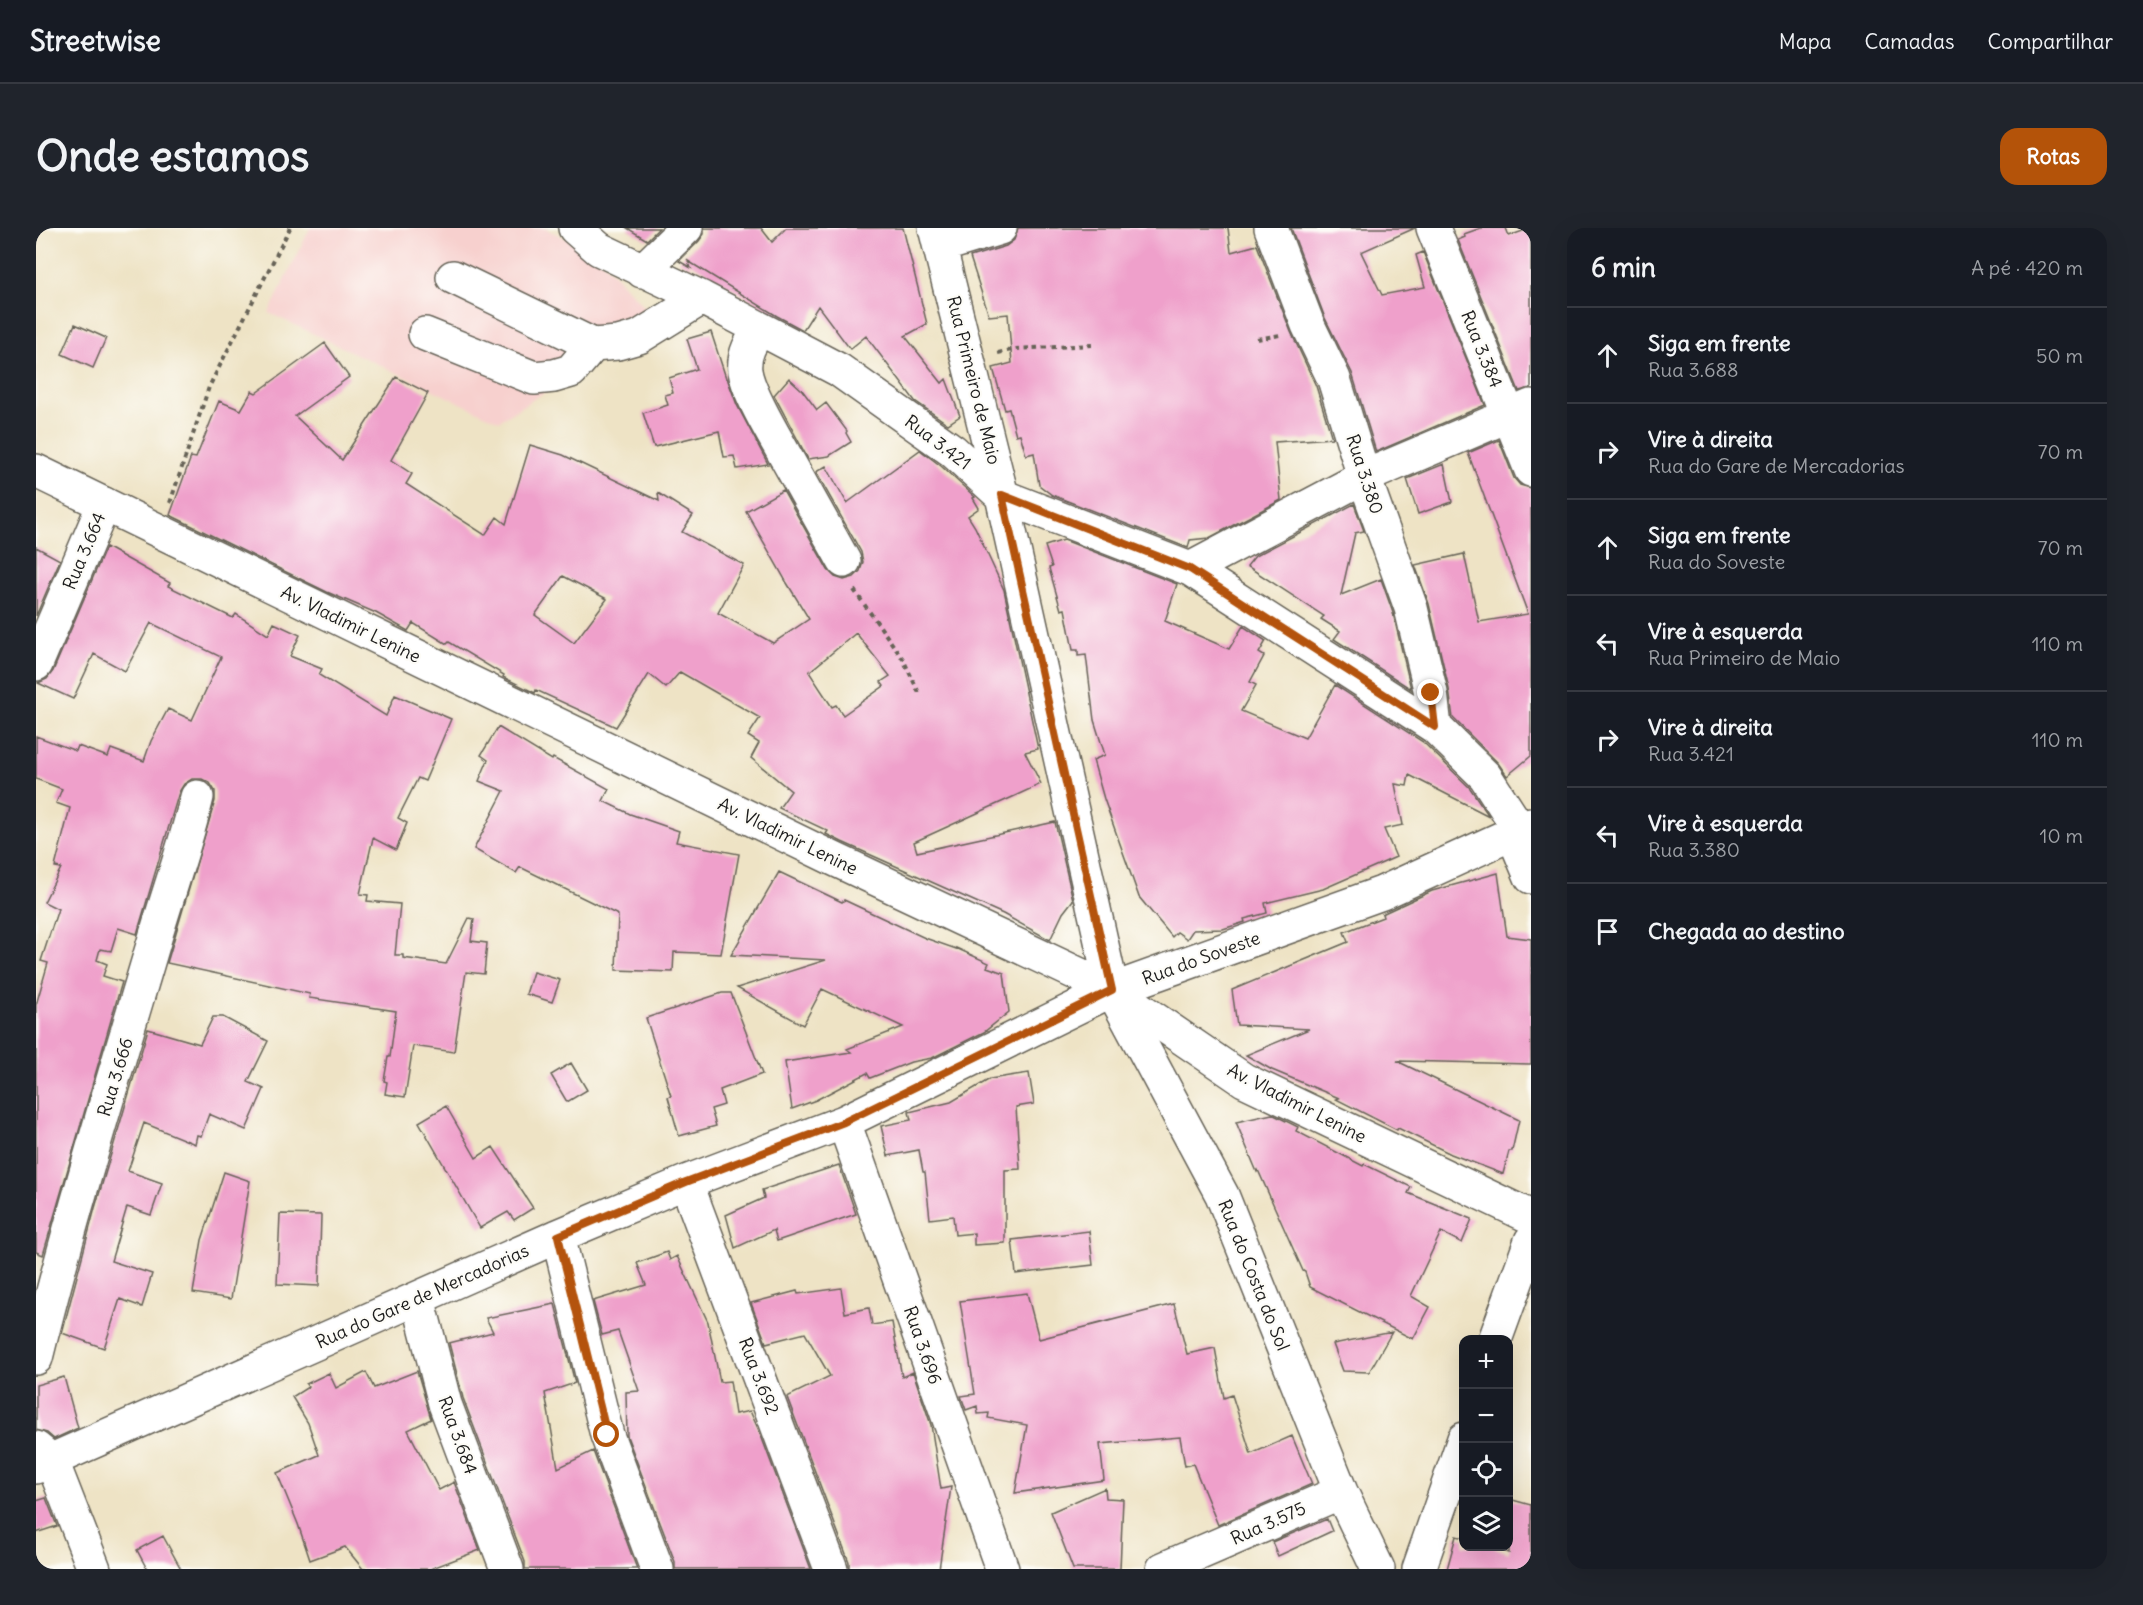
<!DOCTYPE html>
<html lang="pt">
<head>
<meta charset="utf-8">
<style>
  body { margin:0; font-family:Delius,sans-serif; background:#20242c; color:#f1f3f6 }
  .controls { position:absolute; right:18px; bottom:18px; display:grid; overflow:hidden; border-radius:12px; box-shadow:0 6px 24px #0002 }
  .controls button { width:54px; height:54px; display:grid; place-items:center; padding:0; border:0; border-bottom:2px solid #363941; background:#171b24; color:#f1f3f6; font:30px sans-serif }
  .stop { position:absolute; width:18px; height:18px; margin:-14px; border:4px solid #b45309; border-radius:50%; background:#fff }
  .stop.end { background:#b45309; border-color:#fff; box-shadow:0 2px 6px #0008 }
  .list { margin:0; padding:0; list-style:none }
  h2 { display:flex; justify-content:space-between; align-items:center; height:78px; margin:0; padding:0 24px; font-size:26px }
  h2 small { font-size:20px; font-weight:400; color:#9ea1a6 }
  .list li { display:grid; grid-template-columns:39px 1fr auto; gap:18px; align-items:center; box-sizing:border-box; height:96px; padding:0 24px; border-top:2px solid #363941 }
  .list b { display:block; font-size:22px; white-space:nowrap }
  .list p { margin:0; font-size:20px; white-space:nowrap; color:#9ea1a6 }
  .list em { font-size:20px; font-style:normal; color:#9ea1a6 }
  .icon { flex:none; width:33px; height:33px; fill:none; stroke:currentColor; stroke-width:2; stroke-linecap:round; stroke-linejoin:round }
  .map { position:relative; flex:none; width:1495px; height:1341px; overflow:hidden; border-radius:18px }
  header { display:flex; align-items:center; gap:36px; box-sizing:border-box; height:84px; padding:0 30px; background:#171b24; border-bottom:2px solid #363941 }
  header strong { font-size:28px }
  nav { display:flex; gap:33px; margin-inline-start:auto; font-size:21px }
  .intro { display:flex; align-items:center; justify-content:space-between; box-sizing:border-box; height:144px; padding:0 36px }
  h1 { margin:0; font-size:42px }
  .button { padding:15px 27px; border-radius:18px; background:#b45309; color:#fff; font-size:21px; font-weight:700 }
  main { display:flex; gap:36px; padding:0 36px }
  aside { flex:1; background:#171b24; border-radius:18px; box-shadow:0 6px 24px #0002 }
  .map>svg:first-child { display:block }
  .built { fill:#f7d0ce }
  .building { fill:#efa0cb; fill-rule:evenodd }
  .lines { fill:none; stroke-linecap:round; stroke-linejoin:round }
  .minor-casing { stroke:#666257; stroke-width:36 }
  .major-casing { stroke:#666257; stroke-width:36 }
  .path { stroke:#666257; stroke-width:4; stroke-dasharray:4.5 4.5; stroke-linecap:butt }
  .minor { stroke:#fff; stroke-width:33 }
  .major { stroke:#fff; stroke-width:33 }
  .route { stroke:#b45309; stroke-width:8 }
  .labels { text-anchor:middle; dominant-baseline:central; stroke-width:4.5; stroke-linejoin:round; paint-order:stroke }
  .street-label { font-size:18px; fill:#1c1c1c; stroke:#fdfcf7 }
</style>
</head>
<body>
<header>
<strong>Streetwise</strong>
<nav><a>Mapa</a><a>Camadas</a><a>Compartilhar</a></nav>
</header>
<div class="intro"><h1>Onde estamos</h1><a class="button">Rotas</a></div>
<main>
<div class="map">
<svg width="1495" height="1341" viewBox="0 0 1495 1341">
  <rect width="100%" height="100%" fill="#fdfcf7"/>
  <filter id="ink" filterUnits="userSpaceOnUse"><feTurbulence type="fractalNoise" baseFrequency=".0167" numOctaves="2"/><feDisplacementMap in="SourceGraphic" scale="12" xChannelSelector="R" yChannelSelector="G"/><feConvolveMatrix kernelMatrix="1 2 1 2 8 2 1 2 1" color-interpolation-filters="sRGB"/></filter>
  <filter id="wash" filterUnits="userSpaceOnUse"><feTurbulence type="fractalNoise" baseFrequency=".008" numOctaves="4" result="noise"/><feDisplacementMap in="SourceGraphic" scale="24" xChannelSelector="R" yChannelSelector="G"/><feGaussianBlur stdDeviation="1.35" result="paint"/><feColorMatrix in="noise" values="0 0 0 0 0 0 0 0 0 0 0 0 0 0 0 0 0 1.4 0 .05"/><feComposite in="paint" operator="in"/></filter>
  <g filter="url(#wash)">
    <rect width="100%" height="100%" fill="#eee3c5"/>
    <!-- built -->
    <path class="built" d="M 274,0 L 508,0 L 558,24 L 621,93 L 463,193 L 233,85 Z"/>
    <g id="blocks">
      <!-- building -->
      <path class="building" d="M 591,0 L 623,0 L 611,12 Z
        M 668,0 L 725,0 L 736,14 L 750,0 L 867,0 L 891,96 L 869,108 L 906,155 L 910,151 L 924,188 L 912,196 L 879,173 L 830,108 L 814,121 L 782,78 L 767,102 L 741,88 L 652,33 L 655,40 L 643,33 L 663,13 L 668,6 Z
        M 982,0 L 1192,0 L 1195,24 L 1221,17 L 1255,104 L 1280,158 L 1296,210 L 1239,214 L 1245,272 L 1173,310 L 1154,312 L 1152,320 L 1016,267 L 1003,257 L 998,225 L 990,227 L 984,206 L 980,207 L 973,181 L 969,182 L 957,140 L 976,135 L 972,86 L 953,88 L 934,29 L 970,18 L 978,12 Z
        M 1255,0 L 1379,0 L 1325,24 L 1346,67 L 1389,59 L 1380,27 L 1387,24 L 1449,177 L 1340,224 L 1316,145 L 1289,90 Z
        M 1445,0 L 1470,0 L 1473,8 L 1495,0 L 1495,160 L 1483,163 L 1422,12 L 1429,9 L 1428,6 Z
        M 39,96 L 70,110 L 57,140 L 26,126 Z
        M 675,104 L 690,150 L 691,150 L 701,177 L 732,236 L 701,241 L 698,228 L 688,229 L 683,203 L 618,219 L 607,185 L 632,177 L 629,167 L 637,165 L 633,150 L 661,141 L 651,111 Z
        M 289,115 L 313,149 L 259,188 L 306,232 L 360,149 L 392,165 L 355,232 L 376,246 L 370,256 L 449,307 L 461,289 L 470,296 L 494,217 L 527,227 L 623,273 L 622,265 L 657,287 L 646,304 L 708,337 L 682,385 L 737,415 L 773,391 L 751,355 L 710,283 L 747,262 L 792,342 L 799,349 L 808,352 L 818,349 L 824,343 L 827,334 L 825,324 L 780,244 L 790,238 L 811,275 L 884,222 L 905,238 L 939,269 L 937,270 L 943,280 L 932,288 L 939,299 L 968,362 L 1002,521 L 989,524 L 1005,556 L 878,614 L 881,624 L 1019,594 L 1037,672 L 1027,685 L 1014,712 L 967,686 L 806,614 L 790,606 L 792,603 L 743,580 L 755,563 L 715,530 L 723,515 L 712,508 L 724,490 L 644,444 L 630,460 L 613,446 L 580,499 L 500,462 L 499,465 L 467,449 L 468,447 L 413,414 L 411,416 L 377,395 L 372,403 L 340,385 L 291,364 L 134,287 L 155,229 L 160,230 L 183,173 L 205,182 L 216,163 L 220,165 ZM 527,348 L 571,371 L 538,415 L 499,387 ZM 820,405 L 854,448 L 845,454 L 848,458 L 807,487 L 800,477 L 796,479 L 773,444 Z
        M 753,150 L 766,162 L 781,182 L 790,175 L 811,203 L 810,205 L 815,214 L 793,228 L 772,231 L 738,167 Z
        M 1463,212 L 1478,250 L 1484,257 L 1495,260 L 1495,528 L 1471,548 L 1462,535 L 1417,490 L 1413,461 L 1393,376 L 1379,337 L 1428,326 L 1443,394 L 1492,386 L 1432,225 Z
        M 1408,236 L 1416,274 L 1382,286 L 1371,251 Z
        M 1318,276 L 1328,303 L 1319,305 L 1305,367 L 1345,351 L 1357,385 L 1375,461 L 1298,411 L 1304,403 L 1285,391 L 1288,388 L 1211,338 L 1219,328 Z
        M 1028,312 L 1141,356 L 1129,393 L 1193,421 L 1207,398 L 1230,413 L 1223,425 L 1228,428 L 1214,454 L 1220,457 L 1205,483 L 1269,510 L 1299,457 L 1387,514 L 1434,560 L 1453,588 L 1373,547 L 1371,558 L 1359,556 L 1367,597 L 1348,601 L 1360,629 L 1287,661 L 1229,675 L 1231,685 L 1208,691 L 1209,694 L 1187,701 L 1157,702 L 1151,711 L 1141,704 L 1136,709 L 1103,669 L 1068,571 L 1057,532 L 1069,527 L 1058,492 L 1050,427 L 1042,428 L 1042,422 L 1037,422 L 1029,381 L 1025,382 L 1013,340 L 1016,339 L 1009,318 Z
        M 0,319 L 24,332 L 0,388 Z
        M 70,319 L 134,355 L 132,358 L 197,390 L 200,386 L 232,407 L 238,395 L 264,407 L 254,428 L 286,441 L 283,447 L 350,488 L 359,467 L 415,491 L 389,553 L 382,550 L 362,590 L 371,595 L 360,622 L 337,610 L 324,666 L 332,667 L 331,673 L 364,676 L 359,727 L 367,727 L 367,730 L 410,736 L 433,690 L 438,691 L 435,713 L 451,715 L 448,746 L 430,744 L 418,824 L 377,818 L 369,869 L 349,866 L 351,854 L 348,853 L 352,829 L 354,829 L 360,783 L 273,770 L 274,766 L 131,735 L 179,573 L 179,563 L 174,555 L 166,551 L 156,551 L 148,556 L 143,564 L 101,706 L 82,700 L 75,723 L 64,721 L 61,732 L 71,736 L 67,748 L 86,754 L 7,1027 L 0,1024 L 0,777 L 12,735 L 5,733 L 22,681 L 8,674 L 25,640 L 19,639 L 34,580 L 20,575 L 26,561 L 0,551 L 0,508 L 40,523 L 42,518 L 72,529 L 75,521 L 108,533 L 115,513 L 132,481 L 156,492 L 185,429 L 115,395 L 89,443 L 58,426 L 37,471 L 2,455 L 11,451 L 17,443 Z
        M 462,499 L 516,532 L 517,530 L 573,561 L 567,573 L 594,586 L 643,603 L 640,614 L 703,626 L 685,726 L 638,724 L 637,744 L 580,742 L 582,687 L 484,639 L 480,645 L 438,621 L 468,563 L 443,553 L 452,532 L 445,527 Z
        M 743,644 L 806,674 L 808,672 L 889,710 L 920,721 L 920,720 L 953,735 L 951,739 L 968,745 L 973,784 L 948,804 L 896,830 L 875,834 L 834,850 L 831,845 L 780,872 L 756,881 L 749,834 L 815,824 L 811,821 L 867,799 L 786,761 L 767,797 L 701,760 L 790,732 L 695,727 Z
        M 1462,645 L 1471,708 L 1495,711 L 1495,836 L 1361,833 L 1483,892 L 1476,923 L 1473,923 L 1467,946 L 1415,926 L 1362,900 L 1361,902 L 1300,871 L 1303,870 L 1236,842 L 1210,827 L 1273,801 L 1201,797 L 1196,762 L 1312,714 L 1308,704 L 1347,689 L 1346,686 L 1396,663 Z
        M 497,744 L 524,752 L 516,774 L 490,766 Z
        M 686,765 L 695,765 L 726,846 L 684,862 L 688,877 L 675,881 L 680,898 L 643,908 L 632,869 L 635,868 L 610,790 Z
        M 177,789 L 187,789 L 232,813 L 212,854 L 228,861 L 210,902 L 173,886 L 165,908 L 161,907 L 159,916 L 108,895 L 92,943 L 126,955 L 115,987 L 91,979 L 75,1033 L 116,1046 L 106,1079 L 84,1071 L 68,1120 L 26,1105 L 59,980 L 112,801 L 164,816 Z
        M 535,835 L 551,862 L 531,874 L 515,847 Z
        M 993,845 L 998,876 L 980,879 L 984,941 L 969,942 L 969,1015 L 938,1017 L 938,1005 L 919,1007 L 917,988 L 894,991 L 889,944 L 887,944 L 883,922 L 852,928 L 845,898 L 875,892 L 873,884 L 915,874 L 954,851 Z
        M 410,878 L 440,930 L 457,919 L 497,980 L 478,992 L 472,984 L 444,1000 L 383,894 Z
        M 1236,886 L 1262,899 L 1260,903 L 1327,938 L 1328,936 L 1375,959 L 1372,965 L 1436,991 L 1426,1015 L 1405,1004 L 1375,1068 L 1394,1079 L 1377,1111 L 1274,1059 L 1269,1044 L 1267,1043 L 1222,942 L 1221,944 L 1200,894 Z
        M 803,937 L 820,986 L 741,1013 L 738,1002 L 699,1020 L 690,987 L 728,970 L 726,962 Z
        M 188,944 L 214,953 L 195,1071 L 157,1065 L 166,1012 Z
        M 244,986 L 285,987 L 283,1058 L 241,1056 Z
        M 1053,1003 L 1057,1037 L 980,1046 L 976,1012 Z
        M 631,1024 L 634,1032 L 641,1028 L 672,1094 L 684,1154 L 694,1153 L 699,1186 L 714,1183 L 724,1205 L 775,1341 L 639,1341 L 639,1334 L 591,1208 L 590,1164 L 603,1163 L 582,1103 L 566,1107 L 557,1073 L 610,1057 L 601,1035 Z
        M 805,1060 L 809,1085 L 833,1080 L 836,1097 L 856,1094 L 866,1149 L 877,1144 L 895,1197 L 905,1261 L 915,1259 L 903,1341 L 813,1341 L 813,1334 L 751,1169 L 794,1148 L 769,1105 L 730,1115 L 715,1075 L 761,1063 L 762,1066 Z
        M 991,1065 L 1003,1111 L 1138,1076 L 1151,1126 L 1179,1120 L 1188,1170 L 1196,1167 L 1215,1226 L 1256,1208 L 1276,1256 L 1182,1297 L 1157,1236 L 1149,1238 L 1144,1209 L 1064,1216 L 1068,1252 L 979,1265 L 991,1197 L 952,1190 L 953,1185 L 942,1186 L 941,1178 L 930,1182 L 925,1168 L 939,1166 L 924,1073 Z
        M 519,1076 L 539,1155 L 509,1165 L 522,1240 L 557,1223 L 601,1341 L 489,1341 L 489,1334 L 427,1170 L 413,1115 L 457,1104 L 450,1090 Z
        M 1356,1104 L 1333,1144 L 1307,1143 L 1297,1116 Z
        M 381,1143 L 395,1191 L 372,1202 L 403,1262 L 418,1254 L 444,1322 L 394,1341 L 327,1341 L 309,1319 L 274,1332 L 262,1296 L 241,1245 L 283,1227 L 272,1195 L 256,1169 L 272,1159 L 270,1156 L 293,1145 L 300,1160 L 330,1144 L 338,1160 Z
        M 28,1149 L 42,1200 L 18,1211 L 11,1205 L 0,1202 L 0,1157 Z
        M 1069,1260 L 1070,1270 L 1087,1271 L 1084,1341 L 1037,1341 L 1015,1284 Z
        M 10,1270 L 21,1298 L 0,1305 L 0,1273 Z
        M 1473,1271 L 1495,1277 L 1495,1341 L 1411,1341 L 1420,1308 L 1428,1310 L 1428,1318 L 1453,1318 L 1473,1325 Z
        M 1291,1291 L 1296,1303 L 1242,1328 L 1236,1314 Z
        M 127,1308 L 145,1341 L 111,1341 L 101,1322 Z"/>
    </g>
  </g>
  <g filter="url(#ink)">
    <use href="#blocks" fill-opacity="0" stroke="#666257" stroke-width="1.5"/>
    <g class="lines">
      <defs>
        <path id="minor" d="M 539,0 L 563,21 L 666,70 L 803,142 L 917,223 L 966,268 L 1154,341 L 1399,499 L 1449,548 L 1484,602
          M 899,0 L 966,268 L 1076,762 L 1186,967 L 1305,1264 L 1342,1341
          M 1235,0 L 1272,97 L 1298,151 L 1328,249 L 1375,380 L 1395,465 L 1399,499
          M 1397,0 L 1495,242
          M 905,18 L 964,0
          M 606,43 L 650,0
          M 417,49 L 557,117 L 582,115 L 603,109 L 666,70
          M 725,101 C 715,113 707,126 709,143 C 712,163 732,197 742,215 C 764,254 786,294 808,333
          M 389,106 L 498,150 L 518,148 L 535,143 L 557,117
          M 1154,341 L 1328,249 L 1495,178
          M 0,436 L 68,276
          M 1477,606 L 1495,649
          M 808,894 L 966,1341
          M 650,954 L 795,1341
          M 522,1008 L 571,1207 L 621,1341
          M 382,1070 L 409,1176 L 471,1341
          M 1459,1112 L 1495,1013
          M 0,1130 C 34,992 76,855 117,717 C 131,668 149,619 161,569
          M 0,1220 L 16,1233 L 58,1341
          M 0,1239 L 522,1008 L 650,954 L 808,894 L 1076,762 L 1346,665 L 1495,597
          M 1127,1341 L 1305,1264
          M 1383,1341 L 1428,1211"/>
        <path id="major" d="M 0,243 L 798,631 L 1076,762 L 1208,852 L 1495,989"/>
      </defs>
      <!-- minor casing -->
      <use href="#minor" class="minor-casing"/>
      <!-- major casing -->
      <use href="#major" class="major-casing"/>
      <!-- path -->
      <path class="path" d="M 1221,111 L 1244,107
        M 962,125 L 980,121 L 1057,117
        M 134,275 L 173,159 L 254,0
        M 818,362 L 867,431 L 883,465"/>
      <!-- minor -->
      <use href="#minor" class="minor"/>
      <!-- major -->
      <use href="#major" class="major"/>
    </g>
  </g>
  <g class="lines" filter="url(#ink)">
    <!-- route -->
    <path class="route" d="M 571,1207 L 522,1008 L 650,954 L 808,894 L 1076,762 L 966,267 L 1154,341 L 1399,499 L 1395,465"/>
  </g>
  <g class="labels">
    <!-- street labels -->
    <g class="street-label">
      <text transform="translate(1446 121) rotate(68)">Rua 3.384</text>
      <text transform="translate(938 152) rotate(76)">Rua Primeiro de Maio</text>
      <text transform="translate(902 214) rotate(37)">Rua 3.421</text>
      <text transform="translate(1329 246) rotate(72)">Rua 3.380</text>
      <text transform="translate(48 323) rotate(-67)">Rua 3.664</text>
      <text transform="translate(315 396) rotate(26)">Av. Vladimir Lenine</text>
      <text transform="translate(752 608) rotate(26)">Av. Vladimir Lenine</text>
      <text transform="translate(1165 730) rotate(-20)">Rua do Soveste</text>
      <text transform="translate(79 849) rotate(-73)">Rua 3.666</text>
      <text transform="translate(1261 875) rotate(27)">Av. Vladimir Lenine</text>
      <text transform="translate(1218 1047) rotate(68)">Rua do Costa do Sol</text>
      <text transform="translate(386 1068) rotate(-24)">Rua do Gare de Mercadorias</text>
      <text transform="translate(887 1117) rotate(71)">Rua 3.696</text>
      <text transform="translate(723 1148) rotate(69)">Rua 3.692</text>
      <text transform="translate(422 1207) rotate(70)">Rua 3.684</text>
      <text transform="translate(1232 1295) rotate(-24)">Rua 3.575</text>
    </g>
  </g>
</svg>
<div class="controls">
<button>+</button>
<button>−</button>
<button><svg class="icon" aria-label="locate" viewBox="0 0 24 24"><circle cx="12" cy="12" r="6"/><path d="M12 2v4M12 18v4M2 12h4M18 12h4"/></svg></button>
<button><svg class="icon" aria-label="layers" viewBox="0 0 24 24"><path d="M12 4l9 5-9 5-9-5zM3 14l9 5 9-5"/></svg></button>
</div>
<div class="stop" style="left:571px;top:1207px"></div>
<div class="stop end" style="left:1395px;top:465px"></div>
</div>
<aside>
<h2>6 min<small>A pé · 420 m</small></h2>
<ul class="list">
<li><svg class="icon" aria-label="ahead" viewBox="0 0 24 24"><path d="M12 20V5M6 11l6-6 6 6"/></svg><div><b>Siga em frente</b><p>Rua 3.688</p></div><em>50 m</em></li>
<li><svg class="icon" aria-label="right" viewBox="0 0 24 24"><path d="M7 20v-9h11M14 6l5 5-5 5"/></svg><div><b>Vire à direita</b><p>Rua do Gare de Mercadorias</p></div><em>70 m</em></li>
<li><svg class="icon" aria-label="ahead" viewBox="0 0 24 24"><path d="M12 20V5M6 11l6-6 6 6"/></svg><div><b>Siga em frente</b><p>Rua do Soveste</p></div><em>70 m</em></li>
<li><svg class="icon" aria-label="left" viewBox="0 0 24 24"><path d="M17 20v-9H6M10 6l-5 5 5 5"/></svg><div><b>Vire à esquerda</b><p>Rua Primeiro de Maio</p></div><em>110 m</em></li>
<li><svg class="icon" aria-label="right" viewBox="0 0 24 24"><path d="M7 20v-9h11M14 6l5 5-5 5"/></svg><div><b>Vire à direita</b><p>Rua 3.421</p></div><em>110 m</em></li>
<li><svg class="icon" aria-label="left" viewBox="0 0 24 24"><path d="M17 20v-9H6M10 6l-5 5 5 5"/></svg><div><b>Vire à esquerda</b><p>Rua 3.380</p></div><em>10 m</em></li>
<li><svg class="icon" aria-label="arrive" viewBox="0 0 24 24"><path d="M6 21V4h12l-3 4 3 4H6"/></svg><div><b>Chegada ao destino</b></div></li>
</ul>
</aside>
</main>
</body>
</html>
